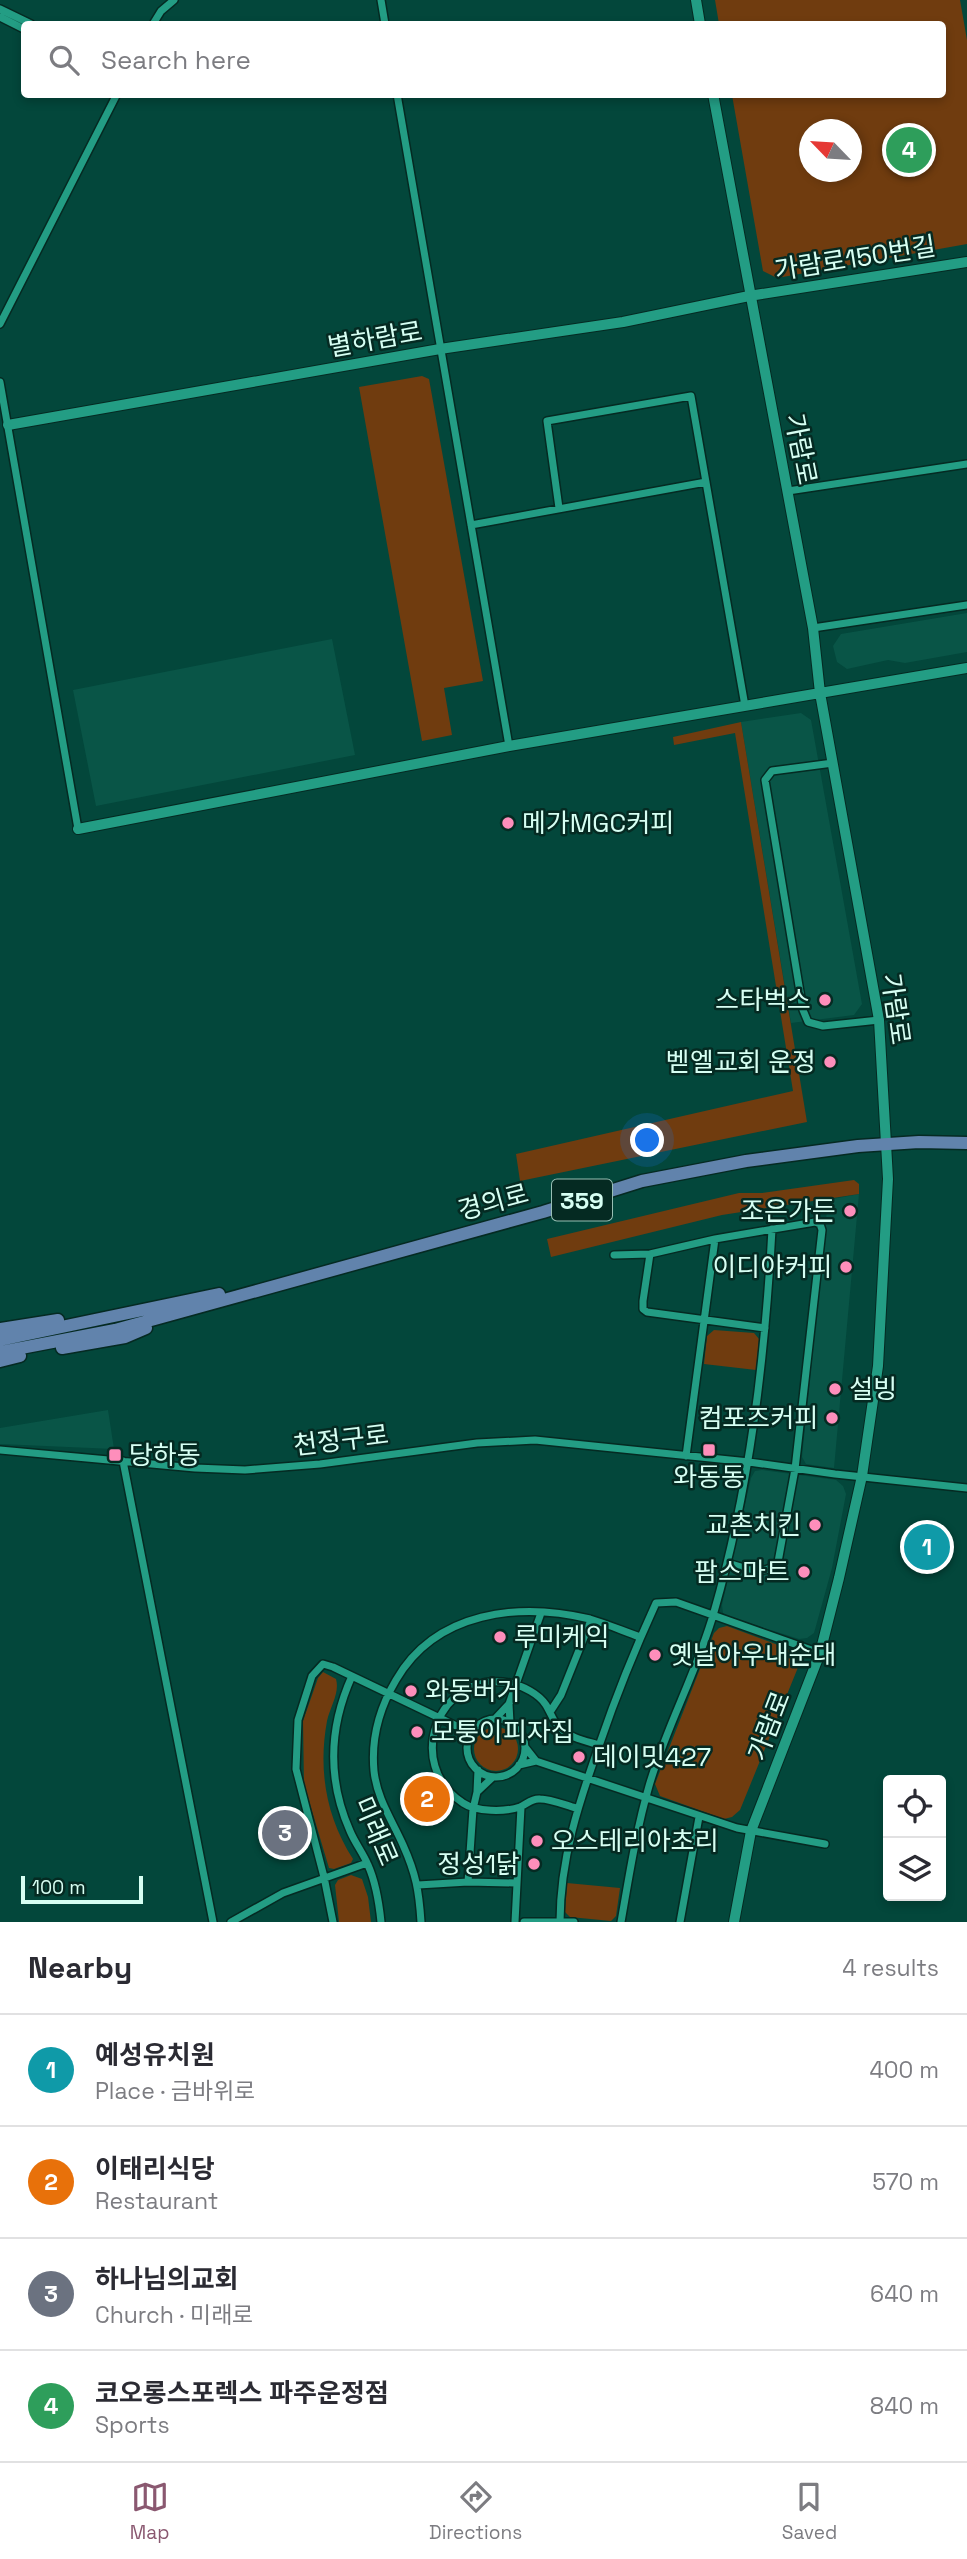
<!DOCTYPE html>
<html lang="en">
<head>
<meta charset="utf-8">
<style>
  body { margin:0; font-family:"Space Grotesk","Noto Sans KR",sans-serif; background:#f2f2f3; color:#2b2b33 }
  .controls { position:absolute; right:21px; bottom:21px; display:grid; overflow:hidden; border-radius:7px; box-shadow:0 4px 10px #0003 }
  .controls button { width:63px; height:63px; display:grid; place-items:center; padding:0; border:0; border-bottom:2px solid #e1e1e2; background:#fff; color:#2b2b33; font:35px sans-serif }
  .compass { position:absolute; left:799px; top:119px; width:63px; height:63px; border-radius:50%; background:#fff; box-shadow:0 4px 10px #0003; rotate:295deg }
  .scale { position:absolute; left:21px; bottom:18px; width:122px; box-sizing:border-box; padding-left:7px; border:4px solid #d7fff3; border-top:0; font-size:19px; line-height:24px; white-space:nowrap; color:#d7fff3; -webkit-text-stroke:5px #052a22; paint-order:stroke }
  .you { position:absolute; left:648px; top:1141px; width:24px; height:24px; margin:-18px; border:5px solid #fff; border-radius:50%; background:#1a73e8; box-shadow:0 0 0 10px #1a73e833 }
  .badge { display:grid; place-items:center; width:46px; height:46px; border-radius:50%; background:#8a5870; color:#fff; font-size:23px; font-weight:700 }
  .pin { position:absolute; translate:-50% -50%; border:4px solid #fff; box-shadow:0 2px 7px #0006 }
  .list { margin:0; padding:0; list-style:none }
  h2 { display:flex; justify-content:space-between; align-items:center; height:91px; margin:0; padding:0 28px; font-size:30px }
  h2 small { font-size:23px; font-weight:400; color:#7c7c81 }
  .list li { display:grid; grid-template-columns:46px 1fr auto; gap:21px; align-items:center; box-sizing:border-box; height:112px; padding:0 28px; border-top:2px solid #e1e1e2 }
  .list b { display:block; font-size:26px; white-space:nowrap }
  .list p { margin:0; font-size:23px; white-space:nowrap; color:#7c7c81 }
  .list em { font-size:23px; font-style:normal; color:#7c7c81 }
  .icon { flex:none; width:38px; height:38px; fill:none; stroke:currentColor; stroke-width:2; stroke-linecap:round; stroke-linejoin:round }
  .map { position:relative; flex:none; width:967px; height:1922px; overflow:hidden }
  .search { position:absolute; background:#fff; box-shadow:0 4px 10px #0003; left:21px; right:21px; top:21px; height:77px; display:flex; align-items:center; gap:18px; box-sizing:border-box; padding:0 24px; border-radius:7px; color:#7c7c81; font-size:26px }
  .sheet { height:539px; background:#fff }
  nav { display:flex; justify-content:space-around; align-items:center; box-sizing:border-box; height:98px; border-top:2px solid #e1e1e2; background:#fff; font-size:19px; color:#7c7c81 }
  nav a { display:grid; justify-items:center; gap:4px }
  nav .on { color:#8a5870 }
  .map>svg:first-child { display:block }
  .built { fill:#095547 }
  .green { fill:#703c0f; fill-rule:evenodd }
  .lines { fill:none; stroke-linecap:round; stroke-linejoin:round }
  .minor-casing { stroke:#052a22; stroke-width:10 }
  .tertiary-casing { stroke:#052a22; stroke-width:12 }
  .primary-casing { stroke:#052a22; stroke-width:15 }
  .minor { stroke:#239d84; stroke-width:7 }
  .tertiary { stroke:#239d84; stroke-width:10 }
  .primary { stroke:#6183ac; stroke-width:12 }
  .poi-dot { fill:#fe8ebb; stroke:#052a22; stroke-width:2.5 }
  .labels { text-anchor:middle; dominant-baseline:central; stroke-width:5; stroke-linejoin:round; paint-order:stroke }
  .shield { fill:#052a22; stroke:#98bfb4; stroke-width:2 }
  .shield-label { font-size:24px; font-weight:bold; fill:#d7fff3 }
  .street-label { font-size:26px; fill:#d7fff3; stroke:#052a22 }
  .poi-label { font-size:26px; fill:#d7fff3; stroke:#052a22; text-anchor:start }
</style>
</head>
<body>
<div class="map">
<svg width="967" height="1922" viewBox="0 0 967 1922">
  <rect width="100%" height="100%" fill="#03473b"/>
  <!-- built -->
  <path class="built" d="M 967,613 L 967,652 L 905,663 L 888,660 L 847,669 L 837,662 L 833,646 L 841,634 Z
    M 332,639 L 355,755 L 96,806 L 73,690 Z
    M 801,713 L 811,720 L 862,1004 L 854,1015 L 791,1023 L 741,722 Z
    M 859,1194 L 834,1468 L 806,1464 L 802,1457 L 828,1200 Z
    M 108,1410 L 114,1449 L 0,1444 L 0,1428 Z
    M 762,1470 L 836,1480 L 843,1486 L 846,1494 L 832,1568 L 814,1633 L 807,1638 L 799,1639 L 729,1617 L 723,1613 L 722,1605 L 751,1478 L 755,1471 Z"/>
  <!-- green -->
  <path class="green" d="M 715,0 L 960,0 L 967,40 L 967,244 L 777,278 L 763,271 L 732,95 L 942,94 L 942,24 L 719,24 ZM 810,130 L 852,130 L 852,172 L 810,172 Z
    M 422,376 L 429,379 L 483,681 L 444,688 L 452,735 L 422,741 L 359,387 Z
    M 741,722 L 807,1122 L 520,1181 L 516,1154 L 793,1091 L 735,733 L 674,745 L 673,737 Z
    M 854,1180 L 859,1184 L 859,1194 L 722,1215 L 551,1257 L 547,1239 L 739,1193 L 762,1193 Z
    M 714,1330 L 754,1333 L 759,1339 L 756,1370 L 704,1364 L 707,1336 Z
    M 727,1626 L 794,1651 L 800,1657 L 799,1665 L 740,1810 L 732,1817 L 724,1819 L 660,1796 L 655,1784 L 714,1633 L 719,1628 Z
    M 323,1672 L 336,1679 C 340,1693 330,1707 327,1721 C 318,1770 326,1817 353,1859 L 351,1863 L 334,1869 L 329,1868 L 304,1784 L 303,1721 L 318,1678 Z
    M474 1749a22 22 0 1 1 44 0a22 22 0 1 1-44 0Z
    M 351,1875 L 362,1879 L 368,1897 L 371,1922 L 339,1922 L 335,1885 L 338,1880 Z
    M 567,1883 L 620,1888 L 616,1916 L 611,1921 L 570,1917 L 565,1912 Z"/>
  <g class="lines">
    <defs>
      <path id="minor" d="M 381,0 L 385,24
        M 0,9 L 31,24
        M 0,17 L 24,29
        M 153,24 L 161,11 L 174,0
        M 397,94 L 509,746
        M 0,324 L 117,94
        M 0,382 L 78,829
        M 788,491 L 967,464
        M 559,508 L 547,421 L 691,396 L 745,706
        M 471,525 L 706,482
        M 813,628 L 967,605
        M 833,763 L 772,771 L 765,780 L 803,1010 L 808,1022 L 823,1026 L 879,1020
        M 650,1254 L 643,1301 L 643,1309 L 647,1312 L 765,1328
        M 614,1255 L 650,1254 L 715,1239 L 815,1222 L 820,1224 L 822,1230 L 795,1469 L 778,1562 C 765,1578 744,1567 727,1563
        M 0,1450 L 195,1468 L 245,1470 L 320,1464 L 477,1443 L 535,1440 L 749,1462 L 835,1474 L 967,1488
        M 686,1456 L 715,1239
        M 123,1461 L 213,1922
        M 352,1676 C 329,1727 327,1779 350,1831 C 355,1843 363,1853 368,1865 C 376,1883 379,1902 381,1922
        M 509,1704 L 541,1613
        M 550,1712 L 561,1695 L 591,1620
        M 495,1719 L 509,1704 L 510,1723
        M467 1748a29 29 0 1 1 58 0a29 29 0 1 1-58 0Z
        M 536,1761 L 737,1828 L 825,1844
        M 519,1765 L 536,1761 L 525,1747
        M 478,1770 L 477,1792 L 493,1777
        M 576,1808 C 565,1805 551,1799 540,1799 C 532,1798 527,1804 520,1807 C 505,1812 476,1812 463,1803 C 403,1764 438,1670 510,1683 C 523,1686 539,1694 546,1705 C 551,1713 553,1722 560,1728 C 570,1738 586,1741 599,1745
        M 468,1882 L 473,1809 L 477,1792
        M 418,1885 L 468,1882 L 515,1883
        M 231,1922 L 283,1893 L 367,1863
        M 333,1922 L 324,1877 L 296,1769 L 298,1720 L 312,1676 L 323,1664 L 333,1667 L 471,1733
        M 421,1922 C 419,1891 416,1874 403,1845 C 392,1820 377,1799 374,1771 C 371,1739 380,1707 396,1680 C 436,1611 519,1602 590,1619 C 607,1624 623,1631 640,1637
        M 515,1922 L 521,1807
        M 524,1922 L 574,1922
        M 560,1922 C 560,1859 579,1802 600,1743 C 616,1696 635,1649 656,1603 L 676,1602 L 820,1653
        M 621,1922 C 629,1877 636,1831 649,1786 C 666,1727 697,1672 714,1612 C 750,1487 765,1358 772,1229
        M 680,1922 L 699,1817"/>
      <path id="tertiary" d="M 696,0 L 700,24
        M 713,94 L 813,628 L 820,693 L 879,1020 L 888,1179 L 878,1366 L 862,1476 L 839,1578 L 820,1653 L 751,1831 L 734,1922
        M 8,425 L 440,349 L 623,322 L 749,296 L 967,262
        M 78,829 L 509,746 L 967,668"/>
      <path id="primary" d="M 0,1329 L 58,1320
        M 0,1340 L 219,1294
        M 62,1348 L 125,1337 L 146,1328
        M 0,1352 L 115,1330 L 543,1212 L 642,1181 L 746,1161 L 858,1146 L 919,1142 L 967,1143
        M 0,1361 L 20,1356"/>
    </defs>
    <!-- minor casing -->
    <use href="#minor" class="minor-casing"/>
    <!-- tertiary casing -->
    <use href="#tertiary" class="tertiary-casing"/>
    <!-- primary casing -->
    <use href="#primary" class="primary-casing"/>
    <!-- minor -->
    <use href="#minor" class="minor"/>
    <!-- tertiary -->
    <use href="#tertiary" class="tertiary"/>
    <!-- primary -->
    <use href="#primary" class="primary"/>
  </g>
  <!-- markers -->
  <g class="poi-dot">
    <circle cx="508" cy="823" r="7"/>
    <circle cx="825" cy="1000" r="7"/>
    <circle cx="830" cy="1062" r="7"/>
    <circle cx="850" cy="1211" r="7"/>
    <circle cx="846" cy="1267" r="7"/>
    <circle cx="835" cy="1389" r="7"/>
    <circle cx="832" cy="1418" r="7"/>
    <rect x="702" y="1443" width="14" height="14" rx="3.5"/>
    <rect x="108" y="1448" width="14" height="14" rx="3.5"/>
    <circle cx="815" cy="1525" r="7"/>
    <circle cx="804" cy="1572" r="7"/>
    <circle cx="500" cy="1637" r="7"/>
    <circle cx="655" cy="1655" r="7"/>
    <circle cx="411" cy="1691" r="7"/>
    <circle cx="417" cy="1732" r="7"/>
    <circle cx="579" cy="1757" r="7"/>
    <circle cx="537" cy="1841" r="7"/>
    <circle cx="534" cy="1864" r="7"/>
  </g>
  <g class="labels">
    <!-- shield labels -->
    <rect class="shield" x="552" y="1179.5" width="60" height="41" rx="5"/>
    <g class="shield-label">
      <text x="582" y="1200">359</text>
    </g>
    <!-- street labels -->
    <g class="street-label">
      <text transform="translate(855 258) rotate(-9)">가람로150번길</text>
      <text transform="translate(375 339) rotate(-10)">별하람로</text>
      <text transform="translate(801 449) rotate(79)">가람로</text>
      <text transform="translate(896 1009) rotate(82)">가람로</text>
      <text transform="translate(493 1202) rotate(-15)">경의로</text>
      <text transform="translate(341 1440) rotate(-7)">천정구로</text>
      <text transform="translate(769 1726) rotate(-69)">가람로</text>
      <text transform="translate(376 1831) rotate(67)">미래로</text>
    </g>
    <!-- poi labels -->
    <g class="poi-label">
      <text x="522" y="823">메가MGC커피</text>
      <text x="811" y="1000" text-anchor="end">스타벅스</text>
      <text x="816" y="1062" text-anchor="end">벧엘교회 운정</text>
      <text x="836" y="1211" text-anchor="end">조은가든</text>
      <text x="832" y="1267" text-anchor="end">이디야커피</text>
      <text x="849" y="1389">설빙</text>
      <text x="818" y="1418" text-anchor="end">컴포즈커피</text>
      <text x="129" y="1455">당하동</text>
      <text x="709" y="1477" text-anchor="middle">와동동</text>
      <text x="801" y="1525" text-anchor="end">교촌치킨</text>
      <text x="790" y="1572" text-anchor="end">팜스마트</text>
      <text x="514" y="1637">루미케익</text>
      <text x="669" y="1655">옛날아우내순대</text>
      <text x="425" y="1691">와동버거</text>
      <text x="431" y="1732">모퉁이피자집</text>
      <text x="593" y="1757">데이밋427</text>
      <text x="551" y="1841">오스테리아초리</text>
      <text x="520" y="1864" text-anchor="end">정성1닭</text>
    </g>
  </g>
</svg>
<div class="controls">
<button><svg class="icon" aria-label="locate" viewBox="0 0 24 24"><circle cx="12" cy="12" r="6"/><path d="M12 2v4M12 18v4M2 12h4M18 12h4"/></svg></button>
<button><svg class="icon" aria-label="layers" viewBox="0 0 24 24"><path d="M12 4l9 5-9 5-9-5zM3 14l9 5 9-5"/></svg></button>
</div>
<svg class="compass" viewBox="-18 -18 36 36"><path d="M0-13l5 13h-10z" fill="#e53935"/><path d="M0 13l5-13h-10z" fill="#7c7c81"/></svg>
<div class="scale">100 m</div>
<div class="you"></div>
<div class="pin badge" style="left:927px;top:1547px;background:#0f9aa8">1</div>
<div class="pin badge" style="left:427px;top:1799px;background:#e8710a">2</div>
<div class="pin badge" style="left:285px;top:1833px;background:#6b7280">3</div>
<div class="pin badge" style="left:909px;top:150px;background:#2e9e5b">4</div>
<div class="search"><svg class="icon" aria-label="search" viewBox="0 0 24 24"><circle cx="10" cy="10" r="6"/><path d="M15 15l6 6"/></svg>Search here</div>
</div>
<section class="sheet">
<h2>Nearby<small>4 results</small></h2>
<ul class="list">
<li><span class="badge" style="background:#0f9aa8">1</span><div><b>예성유치원</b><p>Place · 금바위로</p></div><em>400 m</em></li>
<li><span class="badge" style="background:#e8710a">2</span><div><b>이태리식당</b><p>Restaurant</p></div><em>570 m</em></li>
<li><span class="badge" style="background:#6b7280">3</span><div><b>하나님의교회</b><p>Church · 미래로</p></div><em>640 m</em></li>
<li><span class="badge" style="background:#2e9e5b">4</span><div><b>코오롱스포렉스 파주운정점</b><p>Sports</p></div><em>840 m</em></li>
</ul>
</section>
<nav>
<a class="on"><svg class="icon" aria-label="map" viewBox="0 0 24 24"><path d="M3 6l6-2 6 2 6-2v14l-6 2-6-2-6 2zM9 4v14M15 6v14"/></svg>Map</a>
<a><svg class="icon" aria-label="directions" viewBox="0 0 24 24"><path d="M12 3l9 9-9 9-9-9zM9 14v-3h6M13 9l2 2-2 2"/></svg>Directions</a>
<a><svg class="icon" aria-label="saved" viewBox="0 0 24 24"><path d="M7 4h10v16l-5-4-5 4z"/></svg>Saved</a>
</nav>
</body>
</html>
